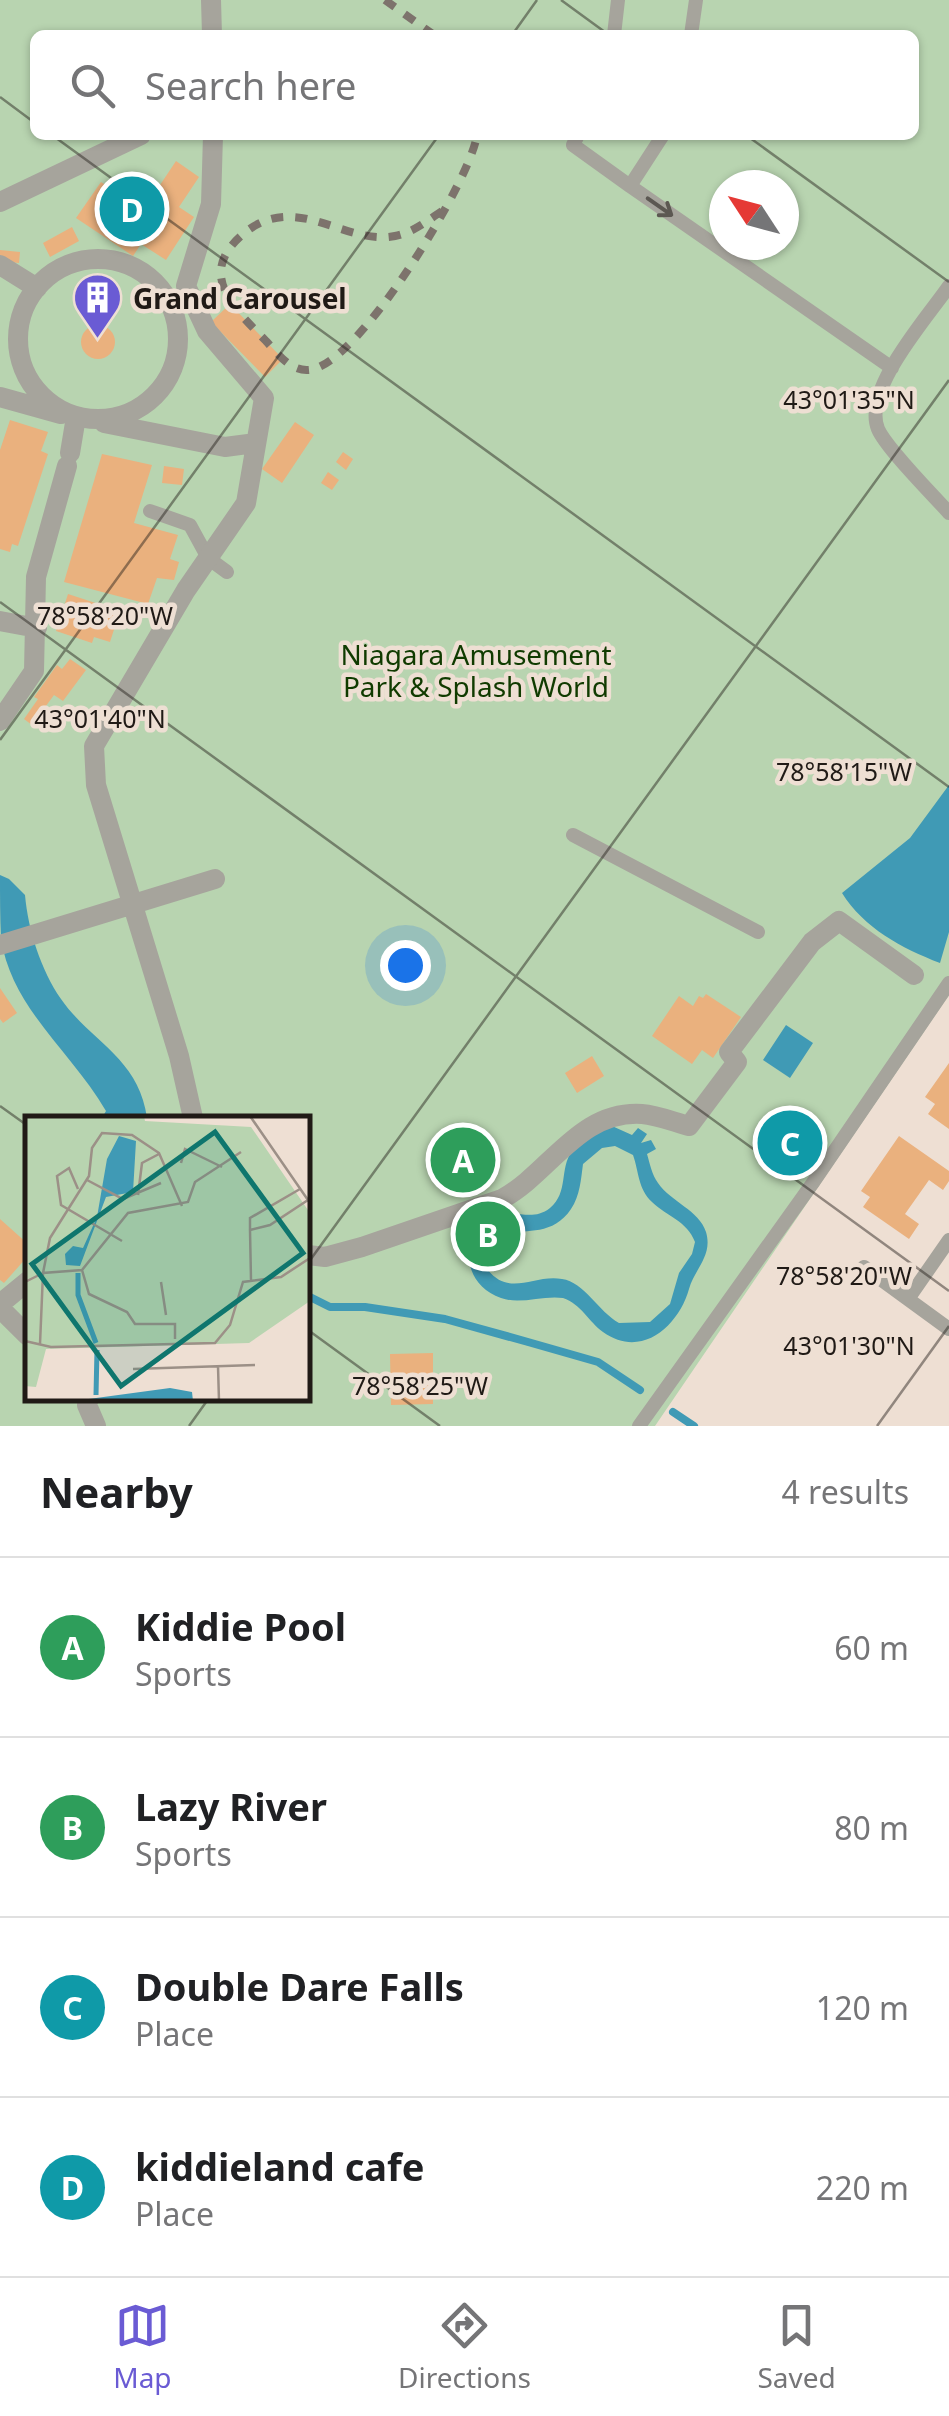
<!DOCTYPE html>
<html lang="en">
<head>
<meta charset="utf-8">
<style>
  body { margin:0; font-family:"Noto Sans",sans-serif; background:#f6f6f6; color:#202124 }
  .compass { position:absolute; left:709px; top:170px; width:90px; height:90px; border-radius:50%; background:#fff; box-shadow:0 2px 8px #0004; rotate:306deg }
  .you { position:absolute; left:405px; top:965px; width:35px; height:35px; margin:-25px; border:8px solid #fff; border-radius:50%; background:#1a73e8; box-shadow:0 0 0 15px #1a73e833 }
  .badge { display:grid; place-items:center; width:65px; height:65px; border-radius:50%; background:#6a5bd4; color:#fff; font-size:32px; font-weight:700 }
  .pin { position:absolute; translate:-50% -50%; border:5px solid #fff; box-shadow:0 2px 10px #0006 }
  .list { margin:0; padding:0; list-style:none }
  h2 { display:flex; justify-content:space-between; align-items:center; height:130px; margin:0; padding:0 40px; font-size:42px }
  h2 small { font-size:32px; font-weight:400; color:#757577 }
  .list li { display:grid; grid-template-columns:65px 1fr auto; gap:30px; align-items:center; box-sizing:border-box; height:180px; padding:0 40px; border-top:2px solid #e0e0e0 }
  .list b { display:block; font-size:38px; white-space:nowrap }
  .list p { margin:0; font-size:32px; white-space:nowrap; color:#757577 }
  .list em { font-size:32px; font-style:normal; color:#757577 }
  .icon { flex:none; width:55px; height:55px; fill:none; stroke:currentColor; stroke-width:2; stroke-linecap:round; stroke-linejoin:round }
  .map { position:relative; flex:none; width:949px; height:1426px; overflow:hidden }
  .search { position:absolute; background:#fff; box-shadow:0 2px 8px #0004; left:30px; right:30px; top:30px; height:110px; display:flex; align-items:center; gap:25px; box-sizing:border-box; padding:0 35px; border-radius:15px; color:#757577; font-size:38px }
  .sheet { height:850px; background:#fff }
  nav { display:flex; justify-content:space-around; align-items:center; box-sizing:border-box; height:140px; border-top:2px solid #e0e0e0; background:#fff; font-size:28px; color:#757577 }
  nav a { display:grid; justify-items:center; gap:5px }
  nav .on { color:#6a5bd4 }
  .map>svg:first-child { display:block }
  .green { fill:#b8d4b0; fill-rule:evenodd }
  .water { fill:#409ab5; fill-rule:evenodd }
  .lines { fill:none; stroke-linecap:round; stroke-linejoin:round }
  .stream { stroke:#409ab5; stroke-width:8 }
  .building { fill:#eab17e }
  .service { stroke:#a6a49c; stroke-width:14 }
  .pedestrian { stroke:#a6a49c; stroke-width:20 }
  .rail { stroke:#7d736c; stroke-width:8; stroke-dasharray:12 12; stroke-linecap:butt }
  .oneway { stroke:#5c5852 }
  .ticks { fill:none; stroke:#201a16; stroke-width:2.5; stroke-opacity:0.45 }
  .labels { text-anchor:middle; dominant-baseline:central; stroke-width:9; stroke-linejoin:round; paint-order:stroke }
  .poi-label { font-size:28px; font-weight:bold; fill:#201a16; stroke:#eedfd3; text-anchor:start }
  .park-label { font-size:28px; fill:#103b00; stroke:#eedfd3 }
  .inset-river { fill:none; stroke:#409ab5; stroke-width:5 }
  .inset-road { fill:none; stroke:#9c9087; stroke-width:2.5 }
  .view { fill:#0f766e; fill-opacity:0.15; stroke:#0f766e; stroke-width:5 }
  .inset-edge { fill:none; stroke:#201a16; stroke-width:5 }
  .ticks-label { font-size:25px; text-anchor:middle; fill:#201a16; stroke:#eedfd3; stroke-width:9; stroke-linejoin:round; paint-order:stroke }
</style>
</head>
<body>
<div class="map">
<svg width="949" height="1426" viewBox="0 0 949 1426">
  <rect width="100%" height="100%" fill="#eedfd3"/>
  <!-- green -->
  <path class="green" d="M 0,0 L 949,0 L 949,995 L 655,1426 L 0,1426 ZM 35,35 L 914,35 L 914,135 L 35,135 ZM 724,185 L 784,185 L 784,245 L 724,245 ZM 28,1118 L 308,1118 L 308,1398 L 28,1398 Z"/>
  <!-- water -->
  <path class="water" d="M 949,785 L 949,932 L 940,963 C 901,948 864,928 842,893 L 910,838 Z
    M 0,875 L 9,879 L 25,895 C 28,930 41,970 61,999 C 90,1041 139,1058 147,1118 L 102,1118 L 106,1111 C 72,1052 11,1008 1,938 C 0,918 0,895 0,875 Z
    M 786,1025 L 813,1043 L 790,1078 L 763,1060 Z
    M 612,1126 L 632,1135 L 638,1128 L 647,1134 L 641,1143 L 651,1140 L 656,1149 L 647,1154 C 650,1164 652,1175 658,1183 C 671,1202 699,1210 706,1232 C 713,1256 695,1268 689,1289 C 679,1325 642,1360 603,1332 C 589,1322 581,1304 563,1298 C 543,1295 520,1305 501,1298 C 460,1284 458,1232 498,1216 C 517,1209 532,1222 550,1208 C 569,1192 559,1169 572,1151 C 581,1139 599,1133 612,1126 ZM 615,1146 L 633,1155 C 639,1172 638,1189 652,1202 C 668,1217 687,1221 695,1242 L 692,1254 L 679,1273 L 670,1304 L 650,1322 L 619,1323 C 599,1312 584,1282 562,1279 C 533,1274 510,1298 487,1269 C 486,1205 541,1254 571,1209 C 580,1196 581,1179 583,1164 L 602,1148 Z
    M 475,1131 L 481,1134 L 496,1158 C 488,1165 483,1163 474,1167 C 463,1171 458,1181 451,1190 C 441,1184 429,1167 433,1155 L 465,1143 L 471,1132 Z"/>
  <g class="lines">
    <!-- stream -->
    <path class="stream" d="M 308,1296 L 330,1307 L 365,1307 L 445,1319 L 528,1342 L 598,1362 L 640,1390
      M 673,1412 L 694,1426"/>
  </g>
  <!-- building -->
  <path class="building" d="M 176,161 L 199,177 L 179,207 L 194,217 L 166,260 L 141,244 L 133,256 L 76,218 L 101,182 L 129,200 L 144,178 L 158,188 Z
    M 72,227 L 79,241 L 50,257 L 43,243 Z
    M 0,250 L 20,252 L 19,263 L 0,261 Z
    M 230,304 L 283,359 L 265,377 L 211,322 Z
    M81 342a17 17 0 1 1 34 0a17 17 0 1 1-34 0Z
    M 10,420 L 48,432 L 41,451 L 48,454 L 18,546 L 12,544 L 10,552 L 0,549 L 0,450 Z
    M 295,422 L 314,435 L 282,483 L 262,469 Z
    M 343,452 L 353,459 L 346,470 L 336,462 Z
    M 102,454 L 152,465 L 134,523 L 178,535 L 170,559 L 179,562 L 174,580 L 157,578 L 148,604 L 64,582 Z
    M 164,466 L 184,469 L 182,485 L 162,483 Z
    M 328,472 L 339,480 L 332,490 L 321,483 Z
    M 68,594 L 120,611 L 110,642 L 94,637 L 92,643 L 56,631 Z
    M 70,659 L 86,670 L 63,701 L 54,695 L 32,725 L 24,719 L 38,699 L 34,697 L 57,665 L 62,669 Z
    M 0,988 L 17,1013 L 3,1023 L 0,1019 Z
    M 706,994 L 741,1017 L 713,1058 L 702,1050 L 692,1064 L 652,1036 L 679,996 L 693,1006 L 699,996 L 703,998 Z
    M 592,1056 L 604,1076 L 577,1093 L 565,1073 Z
    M 949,1063 L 949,1129 L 928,1114 L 935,1104 L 925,1097 Z
    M 787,1128 L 805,1140 L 792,1158 L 775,1145 Z
    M 899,1136 L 949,1171 L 949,1181 L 943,1190 L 929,1180 L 905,1214 L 919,1224 L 909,1239 L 863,1207 L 870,1197 L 861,1191 Z
    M 0,1219 L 28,1244 L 28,1256 L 4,1283 L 0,1280 Z
    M 433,1353 L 433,1404 L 391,1405 L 390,1354 Z"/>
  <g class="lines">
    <!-- service -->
    <path class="service" d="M 614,35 L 618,0
      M 691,35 L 696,0
      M 578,135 L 573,145 L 630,186
      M 663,135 L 630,186 L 892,368
      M 949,286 C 927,318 862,390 878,429 C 886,448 933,495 949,513
      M 150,511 L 190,525 L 208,558 L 227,572
      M 573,835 L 758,932
      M 864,1267 L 949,1329
      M 908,1299 L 949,1240
      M 639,1426 L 812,1184 L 949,983"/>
    <!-- pedestrian -->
    <path class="pedestrian" d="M 211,0 L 212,35
      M 0,202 L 141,135
      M18 339a80 80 0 1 1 160 0a80 80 0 1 1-160 0Z
      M 0,265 L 37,288
      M 0,397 L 61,414
      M 104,423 L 225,447 L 256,443
      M 70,453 L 76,417
      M 0,621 L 37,628
      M 0,721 L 34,671 L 36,577 L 67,466
      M 0,945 L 215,879
      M 193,1118 L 179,1056 L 96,785 L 94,746 L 186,590 L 246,503 L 264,398 L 207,331 L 186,286 L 211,204 L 213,135
      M 308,1255 L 325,1257 L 362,1247 L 502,1199 C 551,1172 579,1110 642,1114 C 657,1115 674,1122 689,1126 L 737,1062 L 729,1052 L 812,942 L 839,921 L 914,975
      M 0,1304 L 28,1281
      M 0,1308 L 28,1336
      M 89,1398 L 87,1405 L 96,1426"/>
    <!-- rail -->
    <path class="rail" d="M 385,0 L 434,35
      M 442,211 C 427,221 414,232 395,236 C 344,246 295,189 242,235 C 196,275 235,309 266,341 C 277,353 290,371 308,370 C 357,368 470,182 477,135"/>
  </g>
  <!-- one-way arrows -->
  <defs><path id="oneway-shaft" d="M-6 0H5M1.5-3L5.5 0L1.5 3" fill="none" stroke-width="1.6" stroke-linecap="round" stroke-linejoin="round" transform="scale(2.5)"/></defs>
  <use class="oneway" href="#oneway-shaft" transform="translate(660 207) rotate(35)"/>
  <!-- ticks -->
  <path class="ticks" d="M 561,0 L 609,35M 512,35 L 537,0M 0,97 L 35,123M 52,135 L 949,787M 746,135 L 949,282M 0,602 L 949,1291M 0,740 L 439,135M 0,1106 L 28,1126M 308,1263 L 949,380M 308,1330 L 440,1426M 189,1426 L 209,1398M 877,1426 L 949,1326"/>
  <!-- icons -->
  <defs>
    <symbol id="building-pin" viewBox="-11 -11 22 30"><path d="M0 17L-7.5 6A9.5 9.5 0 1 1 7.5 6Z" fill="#6a5bd4" stroke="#eedfd3"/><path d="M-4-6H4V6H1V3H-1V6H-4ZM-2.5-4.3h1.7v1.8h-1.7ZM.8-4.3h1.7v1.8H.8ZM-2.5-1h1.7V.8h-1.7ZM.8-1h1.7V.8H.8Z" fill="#fff"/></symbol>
  </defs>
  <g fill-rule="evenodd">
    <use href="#building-pin" x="70" y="270" width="55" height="75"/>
  </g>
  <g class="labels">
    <!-- poi labels -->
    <g class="poi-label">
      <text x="133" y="298">Grand Carousel</text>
    </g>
    <!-- park labels -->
    <g class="park-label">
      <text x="476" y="654">Niagara Amusement<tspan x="476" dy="32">Park &amp; Splash World</tspan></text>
    </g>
  </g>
  <!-- overview -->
  <g transform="translate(25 1116)">
    <rect width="285" height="285" fill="#eedfd3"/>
    <path d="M 0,0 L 119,0 L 120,5 L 226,11 L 285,97 L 285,185 L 224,227 L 21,233 L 11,271 L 0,270 Z" fill="#b8d4b0"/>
    <path d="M 94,20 L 111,25 L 108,76 L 81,81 L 55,150 L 41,149 L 40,138 L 48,130 L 58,132 L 72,101 L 82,43 ZM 145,272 L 167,276 L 168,285 L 49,285 Z" fill="#409ab5"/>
    <path class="inset-river" d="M 53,157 L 53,179 L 71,227M 71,279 L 72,234"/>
    <path class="inset-road" d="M 225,0 L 285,87M 156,47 L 160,33 L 197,51M 62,64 L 98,83 L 136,67M 53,73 L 44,52 L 32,60 L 36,89 L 97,125M 113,79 L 117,47 L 134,38M 225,114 L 225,102 L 275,73M 57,154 L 64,178 L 102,196 L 110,208 L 150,208 L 150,223M 226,164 L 225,114 L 245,109 L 283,84M 0,166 L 18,157 L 25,122 L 64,60 L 67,32 L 77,17 L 107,19 L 134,37 L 157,90M 136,166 L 141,199M 0,225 L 26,231 L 190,227 L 205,209 L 218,166 L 256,161 L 285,142M 15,228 L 18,157 L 57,154 L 103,97 L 163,86 L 170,66 L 216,36M 193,250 L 194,285M 108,253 L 230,249"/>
    <path class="view" d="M 190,16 L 278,137 L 96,270 L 7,148 Z"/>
    <rect width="285" height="285" class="inset-edge"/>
  </g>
  <g class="ticks-label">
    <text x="849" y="409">43°01'35"N</text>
    <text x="105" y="625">78°58'20"W</text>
    <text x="100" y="728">43°01'40"N</text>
    <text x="844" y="781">78°58'15"W</text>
    <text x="844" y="1285">78°58'20"W</text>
    <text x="849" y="1355">43°01'30"N</text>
    <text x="420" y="1395">78°58'25"W</text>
  </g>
</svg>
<svg class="compass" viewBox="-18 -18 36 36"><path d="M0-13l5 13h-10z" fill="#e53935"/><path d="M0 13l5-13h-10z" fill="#757577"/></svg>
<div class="you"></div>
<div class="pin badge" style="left:463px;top:1160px;background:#2e9e5b">A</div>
<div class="pin badge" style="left:488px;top:1234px;background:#2e9e5b">B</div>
<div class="pin badge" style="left:790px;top:1143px;background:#0f9aa8">C</div>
<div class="pin badge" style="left:132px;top:209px;background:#0f9aa8">D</div>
<div class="search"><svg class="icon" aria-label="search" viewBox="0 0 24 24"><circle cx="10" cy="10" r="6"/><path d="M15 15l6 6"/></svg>Search here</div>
</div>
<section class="sheet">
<h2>Nearby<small>4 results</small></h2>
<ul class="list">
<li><span class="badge" style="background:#2e9e5b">A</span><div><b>Kiddie Pool</b><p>Sports</p></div><em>60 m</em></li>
<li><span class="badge" style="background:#2e9e5b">B</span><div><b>Lazy River</b><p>Sports</p></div><em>80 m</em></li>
<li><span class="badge" style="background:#0f9aa8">C</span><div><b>Double Dare Falls</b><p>Place</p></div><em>120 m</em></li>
<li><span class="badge" style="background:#0f9aa8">D</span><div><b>kiddieland cafe</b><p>Place</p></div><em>220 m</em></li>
</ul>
</section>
<nav>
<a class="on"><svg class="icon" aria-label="map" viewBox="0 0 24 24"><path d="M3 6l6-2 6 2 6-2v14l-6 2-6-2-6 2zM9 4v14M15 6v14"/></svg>Map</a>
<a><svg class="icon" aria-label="directions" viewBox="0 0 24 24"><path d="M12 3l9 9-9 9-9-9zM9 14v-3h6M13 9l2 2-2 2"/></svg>Directions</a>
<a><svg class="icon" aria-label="saved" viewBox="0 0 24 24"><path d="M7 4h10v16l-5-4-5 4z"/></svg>Saved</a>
</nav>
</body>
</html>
